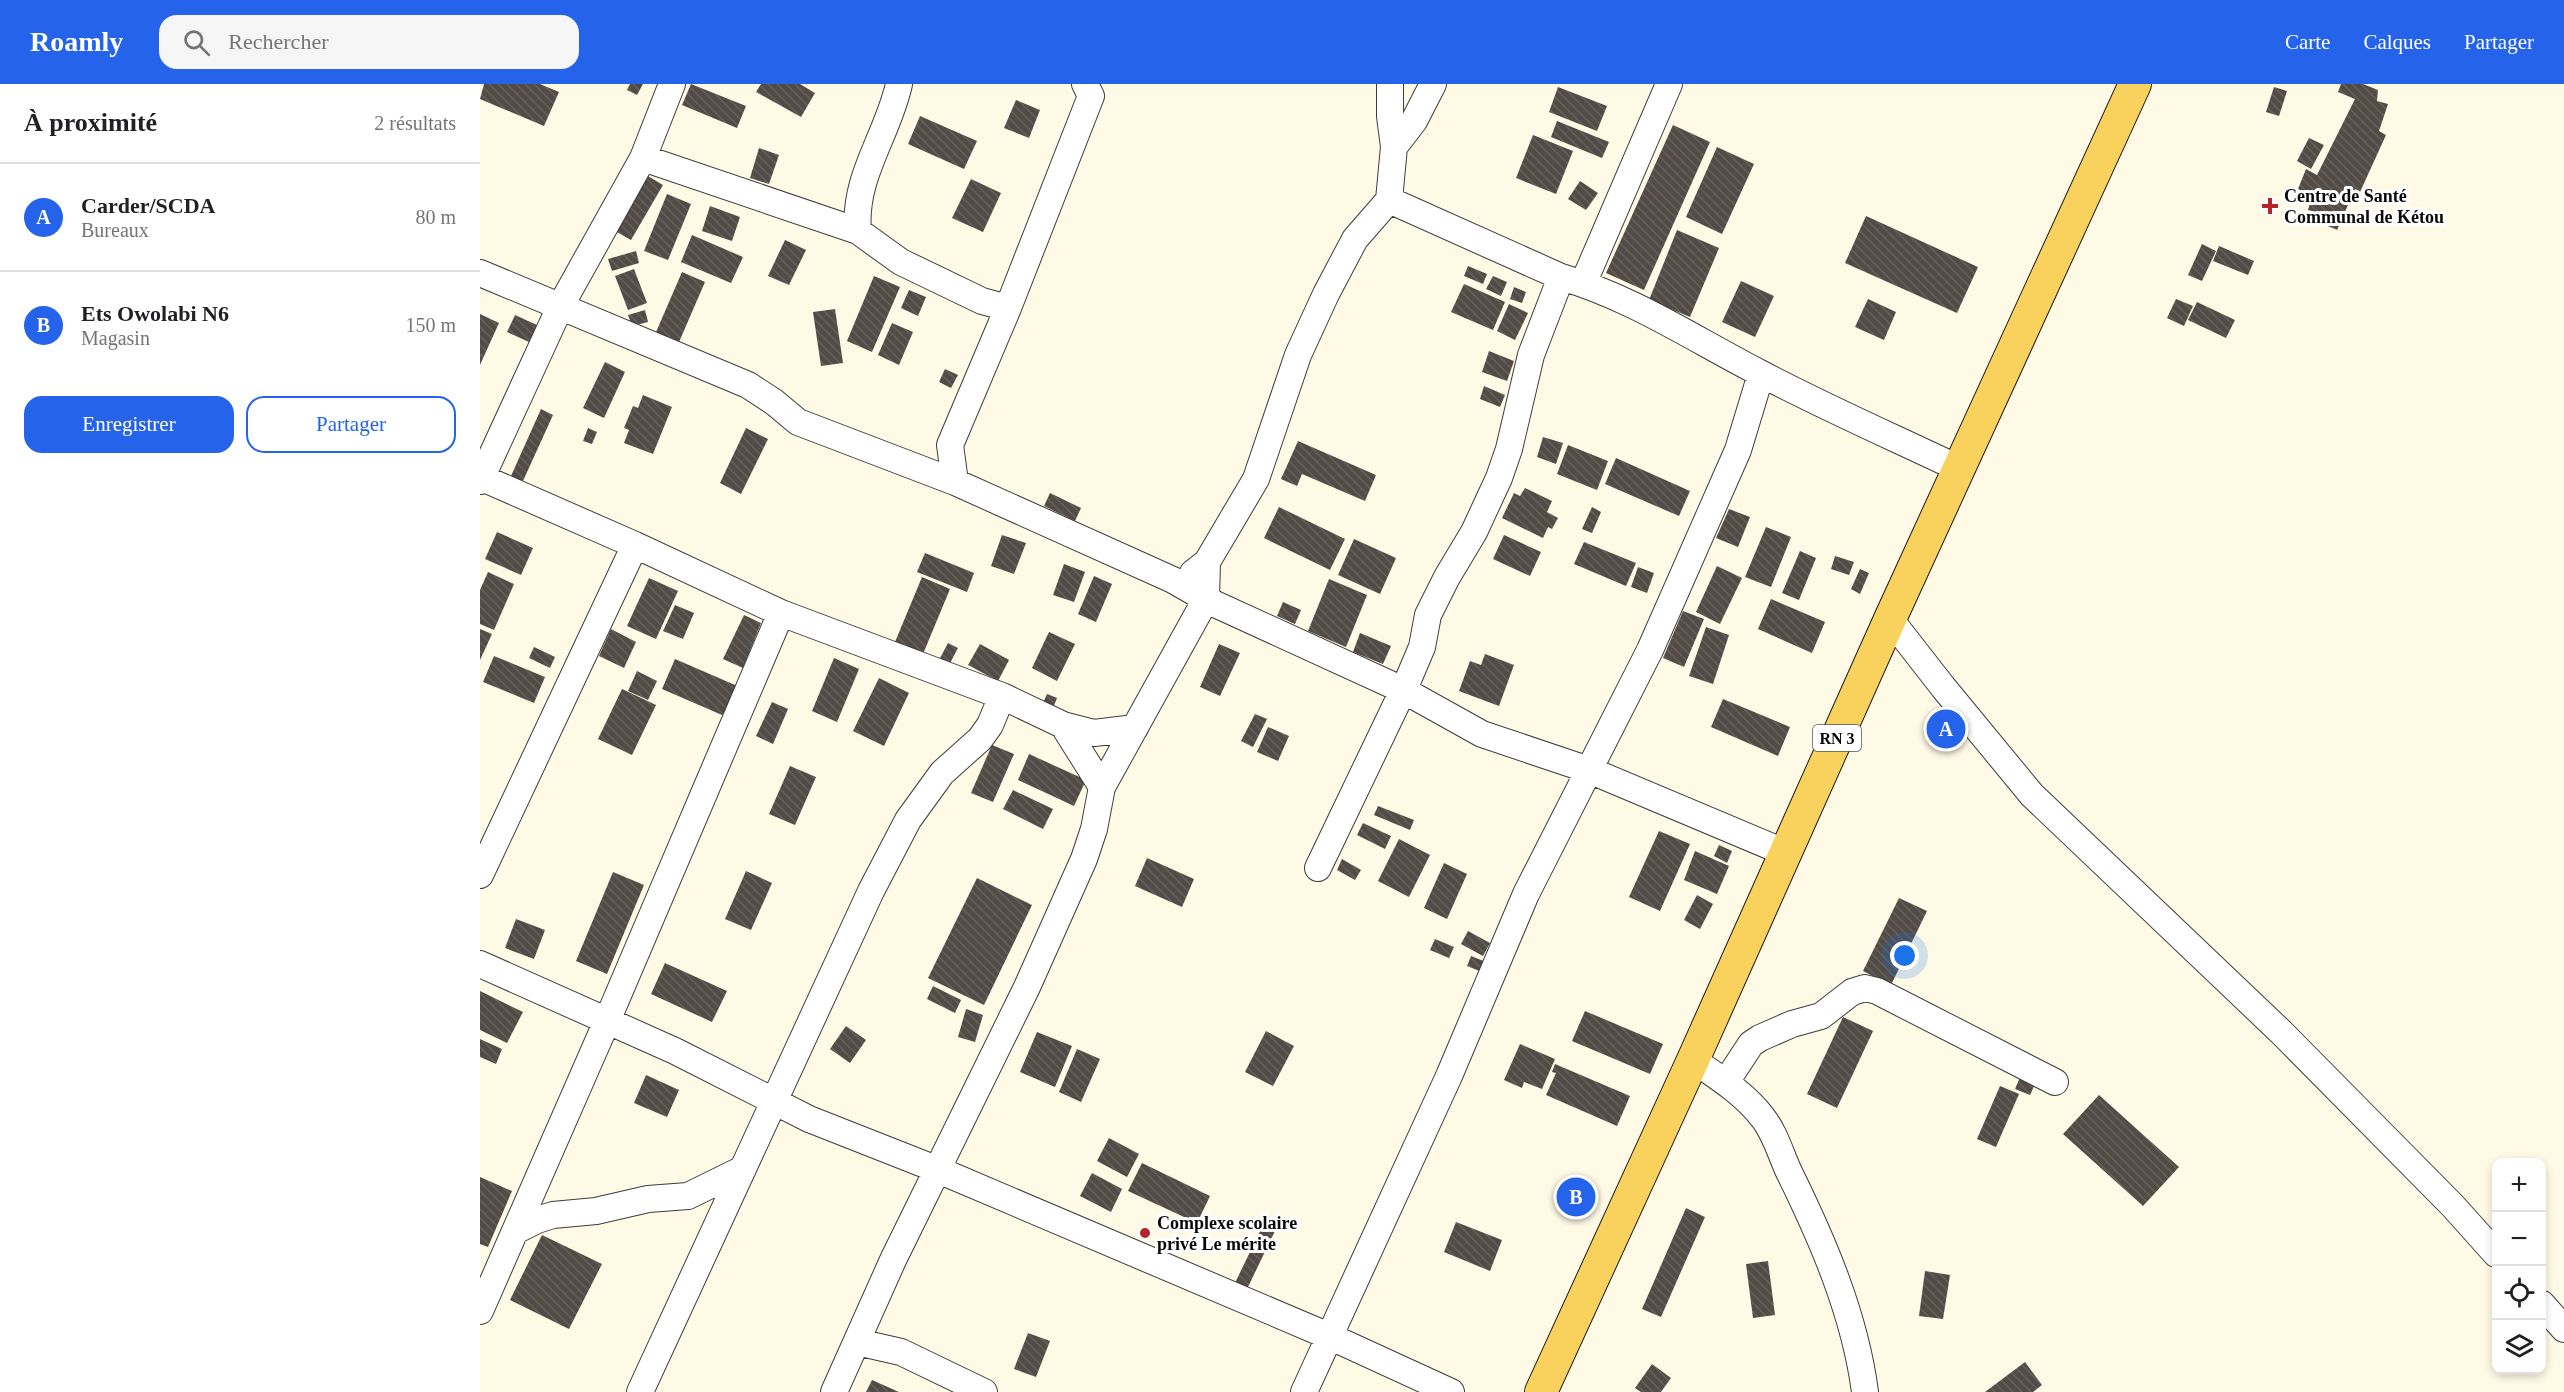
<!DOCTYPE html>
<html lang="fr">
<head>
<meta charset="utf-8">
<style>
  body { margin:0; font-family:Georgia,serif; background:#f6f6f6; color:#202124 }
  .controls { position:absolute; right:18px; bottom:18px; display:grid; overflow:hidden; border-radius:12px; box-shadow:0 3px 9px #0003 }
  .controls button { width:54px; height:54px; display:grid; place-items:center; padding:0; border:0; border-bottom:2px solid #e0e0e0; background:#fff; color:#202124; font:30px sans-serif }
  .you { position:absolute; left:1425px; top:872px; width:21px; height:21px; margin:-15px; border:4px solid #fff; border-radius:50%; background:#1a73e8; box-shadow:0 0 0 9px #1a73e833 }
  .badge { display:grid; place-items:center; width:39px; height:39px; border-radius:50%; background:#2563eb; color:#fff; font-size:20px; font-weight:700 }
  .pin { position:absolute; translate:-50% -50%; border:3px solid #fff; box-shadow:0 2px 6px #0006 }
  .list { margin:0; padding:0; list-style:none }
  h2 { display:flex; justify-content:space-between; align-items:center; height:78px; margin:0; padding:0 24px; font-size:26px }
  h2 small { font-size:20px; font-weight:400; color:#757577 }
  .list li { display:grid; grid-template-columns:39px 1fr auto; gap:18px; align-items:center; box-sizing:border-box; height:108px; padding:0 24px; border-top:2px solid #e0e0e0 }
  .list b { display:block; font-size:22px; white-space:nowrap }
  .list p { margin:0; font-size:20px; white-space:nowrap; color:#757577 }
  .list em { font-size:20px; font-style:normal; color:#757577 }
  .actions { display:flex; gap:12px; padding:18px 24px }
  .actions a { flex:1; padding:14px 0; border:2px solid #2563eb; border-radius:18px; text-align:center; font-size:21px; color:#2563eb }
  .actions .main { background:#2563eb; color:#fff }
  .icon { flex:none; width:33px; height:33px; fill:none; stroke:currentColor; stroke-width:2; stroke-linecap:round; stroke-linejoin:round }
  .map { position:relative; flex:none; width:2084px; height:1308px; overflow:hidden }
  header { display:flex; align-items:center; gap:36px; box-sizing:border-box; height:84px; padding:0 30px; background:#2563eb; color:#fff }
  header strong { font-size:28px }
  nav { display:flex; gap:33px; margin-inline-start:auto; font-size:21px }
  .search { width:420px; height:54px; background:#f6f6f6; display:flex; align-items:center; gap:15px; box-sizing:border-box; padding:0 21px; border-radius:18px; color:#757577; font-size:22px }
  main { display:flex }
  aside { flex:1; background:#fff }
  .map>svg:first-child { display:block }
  .building { fill:url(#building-back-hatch) }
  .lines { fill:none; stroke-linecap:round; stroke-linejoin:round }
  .minor-casing { stroke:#3c3c3c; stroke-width:28 }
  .major-casing { stroke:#1a1a1a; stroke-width:34 }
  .minor { stroke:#fff; stroke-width:26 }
  .major { stroke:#f8d25d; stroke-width:32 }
  .poi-dot { fill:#b7242b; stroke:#fff; stroke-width:2 }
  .labels { text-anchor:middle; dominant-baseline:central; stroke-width:6; stroke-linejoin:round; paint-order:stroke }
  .shield { fill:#fff; stroke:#535353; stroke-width:1.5 }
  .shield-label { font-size:16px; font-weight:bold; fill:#090909 }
  .poi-label { font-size:18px; font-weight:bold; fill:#090909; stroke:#fff; text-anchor:start }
</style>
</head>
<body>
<header>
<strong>Roamly</strong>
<div class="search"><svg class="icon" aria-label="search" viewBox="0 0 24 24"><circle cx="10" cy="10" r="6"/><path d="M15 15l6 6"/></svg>Rechercher</div>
<nav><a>Carte</a><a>Calques</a><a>Partager</a></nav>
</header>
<main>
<aside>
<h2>À proximité<small>2 résultats</small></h2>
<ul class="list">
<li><span class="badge">A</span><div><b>Carder/SCDA</b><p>Bureaux</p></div><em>80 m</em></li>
<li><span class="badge">B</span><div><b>Ets Owolabi N6</b><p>Magasin</p></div><em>150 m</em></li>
</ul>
<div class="actions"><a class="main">Enregistrer</a><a>Partager</a></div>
</aside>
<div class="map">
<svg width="2084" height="1308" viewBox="0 0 2084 1308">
  <defs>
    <pattern id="building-back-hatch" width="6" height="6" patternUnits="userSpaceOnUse" patternTransform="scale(1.5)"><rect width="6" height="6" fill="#524b46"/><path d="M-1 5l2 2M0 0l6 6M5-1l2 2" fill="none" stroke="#66605c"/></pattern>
  </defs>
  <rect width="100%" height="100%" fill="#fffae6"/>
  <!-- building -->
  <path class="building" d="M 4,0 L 60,0 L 79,8 L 64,42 L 0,15 Z
    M 150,0 L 163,0 L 157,11 L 147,6 Z
    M 211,0 L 266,22 L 257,44 L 202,21 Z
    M 281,0 L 320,0 L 335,9 L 321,33 L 276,8 Z
    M 1861,0 L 1883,0 L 1898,6 L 1897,17 L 1908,20 L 1899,47 L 1906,51 L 1880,108 L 1875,105 L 1857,146 L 1834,136 L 1832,127 L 1828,126 L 1832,112 L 1818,105 L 1826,85 L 1837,91 L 1875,15 L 1858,8 Z
    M 1078,3 L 1127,22 L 1117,47 L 1069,28 Z
    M 1794,3 L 1807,7 L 1799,32 L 1786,28 Z
    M 536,16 L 560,26 L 549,54 L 524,44 Z
    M 440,32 L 497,57 L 484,85 L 428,60 Z
    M 1077,37 L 1129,58 L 1122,74 L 1071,53 Z
    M 1193,41 L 1230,58 L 1164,206 L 1126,189 Z
    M 1053,51 L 1093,67 L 1076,110 L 1036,94 Z
    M 1829,54 L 1844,61 L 1831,85 L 1817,77 Z
    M 1237,63 L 1274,80 L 1242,150 L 1206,133 Z
    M 279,64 L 299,71 L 289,100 L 270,94 Z
    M 166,91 L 183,101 L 151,156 L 135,147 Z
    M 491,95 L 521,109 L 503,148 L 472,134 Z
    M 1100,97 L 1118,109 L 1106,126 L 1088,115 Z
    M 187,110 L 211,120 L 188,176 L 164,167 Z
    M 230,122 L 260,133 L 252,157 L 222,147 Z
    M 1386,132 L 1498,183 L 1477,229 L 1365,179 Z
    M 1197,146 L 1239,164 L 1210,233 L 1169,216 Z
    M 212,151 L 263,173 L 251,199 L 201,178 Z
    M 305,156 L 326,166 L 309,201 L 288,192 Z
    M 1722,160 L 1736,167 L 1722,197 L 1708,191 Z
    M 1739,162 L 1774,177 L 1768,191 L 1733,177 Z
    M 156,167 L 159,179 L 132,187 L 128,175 Z
    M 988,182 L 1007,190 L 1003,200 L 984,192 Z
    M 154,185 L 167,219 L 148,226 L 135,192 Z
    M 202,188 L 225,198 L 196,265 L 173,255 Z
    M 394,192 L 420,203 L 392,268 L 367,257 Z
    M 1013,192 L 1027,198 L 1021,212 L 1006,205 Z
    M 1261,197 L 1294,212 L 1275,253 L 1242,238 Z
    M 984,200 L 1025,218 L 1013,246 L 971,228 Z
    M 1034,203 L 1046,208 L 1042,219 L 1030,215 Z
    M 429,206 L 446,213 L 438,232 L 421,224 Z
    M 1388,215 L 1416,228 L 1404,256 L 1375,243 Z
    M 1696,215 L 1713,222 L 1704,242 L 1687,234 Z
    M 1717,218 L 1755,236 L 1746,254 L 1708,236 Z
    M 1029,220 L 1048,229 L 1035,256 L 1017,247 Z
    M 355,225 L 363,279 L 341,282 L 333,228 Z
    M 165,226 L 168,238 L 152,242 L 148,231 Z
    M 0,230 L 19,239 L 0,281 Z
    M 35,231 L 57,241 L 49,258 L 27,248 Z
    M 412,239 L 433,248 L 419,281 L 398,271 Z
    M 1009,267 L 1034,277 L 1027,297 L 1002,288 Z
    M 125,278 L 145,288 L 124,334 L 103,324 Z
    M 465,285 L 478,291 L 471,304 L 459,298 Z
    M 1004,302 L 1025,311 L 1020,323 L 1000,315 Z
    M 163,311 L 192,323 L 173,370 L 144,359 L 149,346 L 144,344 L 153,322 L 158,324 Z
    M 61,325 L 73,331 L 43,397 L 31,392 Z
    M 108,344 L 117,348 L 112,360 L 103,357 Z
    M 266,344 L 288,355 L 261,410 L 240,399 Z
    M 1063,353 L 1083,359 L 1076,380 L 1057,373 Z
    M 818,357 L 896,391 L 885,417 L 822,390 L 817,402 L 801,395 Z
    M 1088,361 L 1128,377 L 1117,406 L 1077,390 Z
    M 1136,374 L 1210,407 L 1199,432 L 1125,400 Z
    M 1045,404 L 1072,417 L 1067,428 L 1078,434 L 1072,445 L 1068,443 L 1063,454 L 1022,434 L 1034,409 L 1040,412 Z
    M 570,409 L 601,424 L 595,437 L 564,422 Z
    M 799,423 L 865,455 L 850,486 L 784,454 Z
    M 1112,423 L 1121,428 L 1112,449 L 1102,445 Z
    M 1249,425 L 1270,433 L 1258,463 L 1236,454 Z
    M 1286,443 L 1311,453 L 1291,503 L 1265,493 Z
    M 17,448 L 53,464 L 41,491 L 5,475 Z
    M 522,451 L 546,459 L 534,490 L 511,482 Z
    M 1024,451 L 1061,468 L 1050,492 L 1013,475 Z
    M 874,455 L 916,474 L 900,510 L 858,491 Z
    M 1104,458 L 1156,479 L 1146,502 L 1094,480 Z
    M 1320,467 L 1336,474 L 1319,516 L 1302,509 Z
    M 445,469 L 494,489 L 487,508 L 437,488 Z
    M 1355,472 L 1374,478 L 1369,491 L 1351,485 Z
    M 584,480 L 605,488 L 594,518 L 573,511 Z
    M 1237,482 L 1262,494 L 1240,540 L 1216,528 Z
    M 1158,483 L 1174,489 L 1167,509 L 1151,503 Z
    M 1380,485 L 1389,489 L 1380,510 L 1371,505 Z
    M 8,488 L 34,500 L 14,546 L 0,540 L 0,506 Z
    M 614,492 L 632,500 L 616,538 L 598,530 Z
    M 442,493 L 470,505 L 443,570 L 415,558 Z
    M 169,494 L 198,507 L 176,555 L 147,542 Z
    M 849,495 L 887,511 L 866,563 L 828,547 Z
    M 1291,515 L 1345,538 L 1332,569 L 1278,545 Z
    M 803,518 L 821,526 L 815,540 L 797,532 Z
    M 195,521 L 214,529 L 203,555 L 183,547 Z
    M 1203,527 L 1224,535 L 1204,583 L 1183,574 Z
    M 264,531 L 281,539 L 263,584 L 243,575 Z
    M 1226,543 L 1249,551 L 1233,600 L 1209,592 Z
    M 0,545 L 12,550 L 0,576 Z
    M 131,545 L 156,558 L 144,584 L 119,572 Z
    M 569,548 L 595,560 L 577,597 L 552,584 Z
    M 880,549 L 911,562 L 903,580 L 873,568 Z
    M 468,559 L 478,564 L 468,583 L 458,578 Z
    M 500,560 L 529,576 L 518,597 L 488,581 Z
    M 739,560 L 760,569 L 740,612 L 720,603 Z
    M 54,563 L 75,573 L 70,584 L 49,574 Z
    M 1005,570 L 1034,581 L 1019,622 L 979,607 L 990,577 L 1001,581 Z
    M 14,572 L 65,593 L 54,619 L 3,598 Z
    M 354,574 L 379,585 L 357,638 L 332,627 Z
    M 195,575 L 262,604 L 249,634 L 182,605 Z
    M 157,587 L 177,597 L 168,616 L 148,607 Z
    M 399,594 L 429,609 L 404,662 L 373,647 Z
    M 142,605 L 176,621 L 152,671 L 118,655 Z
    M 567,610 L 577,614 L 573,624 L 563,619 Z
    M 1243,615 L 1310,643 L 1298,672 L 1231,643 Z
    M 292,618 L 308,625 L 293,660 L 276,652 Z
    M 775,630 L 787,635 L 773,663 L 761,657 Z
    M 788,643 L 809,652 L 798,677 L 777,668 Z
    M 512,661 L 534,670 L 513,718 L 491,709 Z
    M 549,670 L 606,696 L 594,722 L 538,696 Z
    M 310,682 L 336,693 L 315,741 L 289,730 Z
    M 533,706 L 573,725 L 563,745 L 523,725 Z
    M 898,722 L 934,736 L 930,746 L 894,731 Z
    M 883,739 L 911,752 L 905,765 L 877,751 Z
    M 1179,747 L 1210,760 L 1180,827 L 1149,813 Z
    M 919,755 L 950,771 L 929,813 L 898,797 Z
    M 1239,761 L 1252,767 L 1247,779 L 1234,772 Z
    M 1215,767 L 1249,782 L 1237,810 L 1204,796 Z
    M 667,774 L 714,795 L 702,823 L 655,802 Z
    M 862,775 L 881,786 L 875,796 L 857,786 Z
    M 964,779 L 987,790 L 967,835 L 944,824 Z
    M 266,787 L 292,799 L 271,846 L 245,835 Z
    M 133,788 L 164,801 L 127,890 L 96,877 Z
    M 497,794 L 552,821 L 504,921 L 448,894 Z
    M 1217,811 L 1233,820 L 1220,845 L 1204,836 Z
    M 1419,814 L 1447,827 L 1411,901 L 1383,887 Z
    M 36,835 L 65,846 L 54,875 L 25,864 Z
    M 988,847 L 1010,859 L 1003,872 L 981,860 Z
    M 955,855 L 974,863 L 969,874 L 950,866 Z
    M 991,872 L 1006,878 L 1002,888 L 987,882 Z
    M 185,879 L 247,907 L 232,938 L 171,910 Z
    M 453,902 L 481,916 L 475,929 L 447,915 Z
    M 0,907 L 43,928 L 27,959 L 0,946 Z
    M 486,925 L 503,931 L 495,958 L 478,953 Z
    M 1105,927 L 1183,960 L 1170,990 L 1092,957 Z
    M 1363,933 L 1393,947 L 1357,1024 L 1327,1010 Z
    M 366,942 L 386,956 L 370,979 L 350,965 Z
    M 786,947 L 814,962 L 793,1002 L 765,988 Z
    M 557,948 L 592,962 L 575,1003 L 540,988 Z
    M 0,955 L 22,965 L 16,980 L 0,973 Z
    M 1040,960 L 1075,975 L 1062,1005 L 1044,998 L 1042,1004 L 1024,996 Z
    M 597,965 L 620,975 L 601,1018 L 579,1008 Z
    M 1075,980 L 1150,1012 L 1137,1042 L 1066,1011 L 1076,989 L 1072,988 Z
    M 166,991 L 199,1006 L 187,1033 L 154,1019 Z
    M 1541,991 L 1556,998 L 1550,1011 L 1535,1005 Z
    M 1520,1002 L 1539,1010 L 1516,1063 L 1497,1055 Z
    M 1619,1011 L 1699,1083 L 1663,1122 L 1583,1050 Z
    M 629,1054 L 659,1070 L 647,1093 L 617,1077 Z
    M 662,1079 L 730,1112 L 717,1139 L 648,1107 Z
    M 612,1089 L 642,1105 L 631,1128 L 600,1112 Z
    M 0,1093 L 32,1107 L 8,1163 L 0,1160 Z
    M 1206,1124 L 1225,1133 L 1181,1233 L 1162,1225 Z
    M 976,1138 L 1022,1156 L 1010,1187 L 964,1168 Z
    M 783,1141 L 795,1147 L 767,1205 L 755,1199 Z
    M 62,1151 L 122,1180 L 89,1245 L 30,1216 Z
    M 1288,1177 L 1295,1231 L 1273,1234 L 1266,1180 Z
    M 1445,1187 L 1470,1191 L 1463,1235 L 1439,1232 Z
    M 548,1249 L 570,1257 L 556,1293 L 534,1285 Z
    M 1545,1278 L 1562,1301 L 1553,1308 L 1505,1308 Z
    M 1172,1280 L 1191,1294 L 1181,1308 L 1161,1308 L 1155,1304 Z
    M 392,1296 L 419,1308 L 386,1308 Z"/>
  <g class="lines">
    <defs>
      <path id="minor" d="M 914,63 L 934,37 L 953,0
        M 163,74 L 378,147 L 421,178 L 502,217 L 528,224
        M 909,116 L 1081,193 C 1151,213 1214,255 1278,288 C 1344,323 1413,353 1480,385
        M 378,147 C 373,93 408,51 419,0
        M 0,189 L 268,301 L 294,318 L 318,338 L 475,398 L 693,496 L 735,520 L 923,606 L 1002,650 L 1109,686 L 1306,769
        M 1103,200 L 1189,0
        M 0,393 L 155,461 L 301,529 L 522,612 L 583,641 L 614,649 L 655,644
        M 0,397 L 80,223 L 163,74 L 192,0
        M 475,398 L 470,361 L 528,224 L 611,12 L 605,0
        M 713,489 L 727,478 L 776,395 L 818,271 L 846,210 L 875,155 L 909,116 L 914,63 L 910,32 L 910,0
        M 1410,535 L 1463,603 L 1552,711 L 1801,948 L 1973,1122 L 2016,1170
        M 583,641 L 622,703
        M 838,784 L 928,596 L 942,563 L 948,531 L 967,493 L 994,448 L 1019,394 L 1029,365 L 1051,271 L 1081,193
        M 0,791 L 155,461
        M 0,880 L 195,967 L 329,1035 L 456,1085 L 851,1253 L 971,1308
        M 1213,976 C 1238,993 1265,1010 1283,1034 C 1295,1049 1301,1071 1309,1088 C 1343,1157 1375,1231 1385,1308
        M 1246,998 L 1271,960 L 1280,954 L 1312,940 L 1341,932 L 1372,908 L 1385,904 L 1397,907 L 1575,998
        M 35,1147 L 57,1136 L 73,1131 L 116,1127 L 168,1115 L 208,1112 L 263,1085
        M 2062,1220 L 2084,1245
        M 0,1227 L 127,937 L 301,529
        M 377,1258 L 421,1268 L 504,1308
        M 160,1308 L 391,807 L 428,736 L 462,689 L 500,655 L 510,641 L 522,612
        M 354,1308 L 413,1176 L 547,903 L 604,775 L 614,745 L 622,703 L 726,515 L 727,478
        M 824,1308 L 969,992 L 1046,810 L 1170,566 L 1258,366 L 1281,290"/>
      <path id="major" d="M 1061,1308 L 1213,976 L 1410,535 L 1655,0"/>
    </defs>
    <!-- minor casing -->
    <use href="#minor" class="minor-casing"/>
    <!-- major casing -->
    <use href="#major" class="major-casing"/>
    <!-- minor -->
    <use href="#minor" class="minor"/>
    <!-- major -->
    <use href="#major" class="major"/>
  </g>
  <!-- markers -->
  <g class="poi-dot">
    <path d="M1787 113h6v6h6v6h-6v6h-6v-6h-6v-6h6z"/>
    <circle cx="665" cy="1149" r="6"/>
  </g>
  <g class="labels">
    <!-- shield labels -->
    <rect class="shield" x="1333" y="641" width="48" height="26" rx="4.5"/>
    <g class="shield-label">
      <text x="1357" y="654">RN 3</text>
    </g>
    <!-- poi labels -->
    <g class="poi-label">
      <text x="1804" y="112">Centre de Santé<tspan x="1804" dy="21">Communal de Kétou</tspan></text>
      <text x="677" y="1139">Complexe scolaire<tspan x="677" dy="21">privé Le mérite</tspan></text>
    </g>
  </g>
</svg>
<div class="controls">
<button>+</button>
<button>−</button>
<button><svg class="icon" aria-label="locate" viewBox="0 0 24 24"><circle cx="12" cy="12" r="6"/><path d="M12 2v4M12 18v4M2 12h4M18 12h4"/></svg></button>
<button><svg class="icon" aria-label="layers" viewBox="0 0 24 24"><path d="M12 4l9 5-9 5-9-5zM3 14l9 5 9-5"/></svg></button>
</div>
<div class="you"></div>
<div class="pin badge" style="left:1466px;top:645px">A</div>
<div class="pin badge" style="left:1096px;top:1113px">B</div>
</div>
</main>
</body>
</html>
